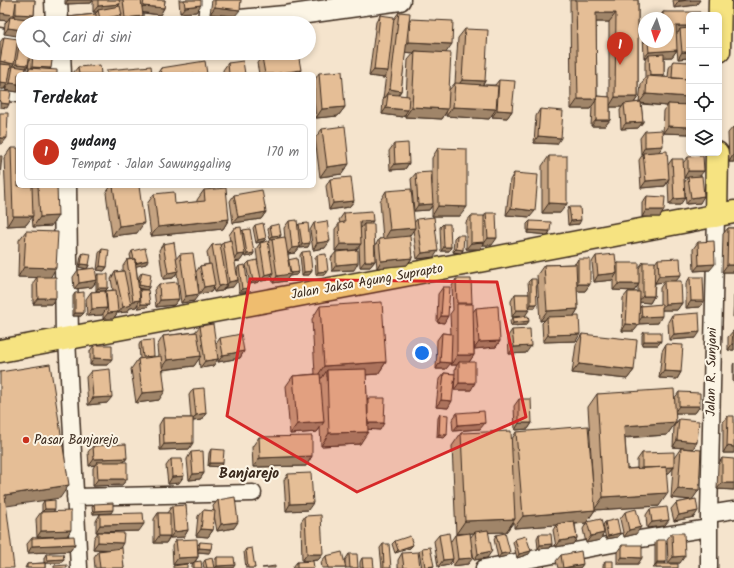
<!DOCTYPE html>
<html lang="id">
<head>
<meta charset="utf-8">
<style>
  body { margin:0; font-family:Kalam,sans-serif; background:#f2f2f2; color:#202124 }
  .controls { position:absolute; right:12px; top:12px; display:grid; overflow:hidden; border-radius:6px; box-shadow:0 2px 6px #0003 }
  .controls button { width:36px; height:36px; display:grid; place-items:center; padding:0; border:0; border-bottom:1px solid #e0e0e0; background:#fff; color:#202124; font:20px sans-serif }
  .compass { position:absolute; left:638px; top:12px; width:36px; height:36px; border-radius:50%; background:#fff; box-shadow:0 2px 6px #0003; rotate:184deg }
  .you { position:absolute; left:422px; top:353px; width:14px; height:14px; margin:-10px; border:3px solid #fff; border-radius:50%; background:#1a73e8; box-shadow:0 0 0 6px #1a73e833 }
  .badge { display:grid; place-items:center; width:26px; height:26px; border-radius:50%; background:#c8321e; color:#fff; font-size:13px; font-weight:700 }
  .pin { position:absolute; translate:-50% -33px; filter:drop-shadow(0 1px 2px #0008) }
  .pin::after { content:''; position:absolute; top:21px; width:14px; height:12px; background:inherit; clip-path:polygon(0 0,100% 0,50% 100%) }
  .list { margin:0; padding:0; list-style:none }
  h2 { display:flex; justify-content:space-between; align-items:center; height:52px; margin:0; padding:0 16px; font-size:17px }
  h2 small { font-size:13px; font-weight:400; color:#757577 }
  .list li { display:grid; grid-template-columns:26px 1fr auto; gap:12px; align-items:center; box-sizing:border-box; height:56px; margin:0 8px 8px; padding:0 8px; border:1px solid #e0e0e0; border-radius:6px }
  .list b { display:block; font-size:15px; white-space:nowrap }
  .list p { margin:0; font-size:13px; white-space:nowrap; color:#757577 }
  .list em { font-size:13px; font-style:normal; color:#757577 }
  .icon { flex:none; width:22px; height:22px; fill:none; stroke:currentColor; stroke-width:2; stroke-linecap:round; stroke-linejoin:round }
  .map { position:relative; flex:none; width:734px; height:568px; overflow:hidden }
  .search { position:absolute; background:#fff; box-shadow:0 2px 6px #0003; left:16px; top:16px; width:300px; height:44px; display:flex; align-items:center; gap:10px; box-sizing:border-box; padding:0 14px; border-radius:22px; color:#757577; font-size:15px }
  .panel { position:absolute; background:#fff; box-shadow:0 2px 6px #0003; left:16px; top:72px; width:300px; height:116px; border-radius:6px }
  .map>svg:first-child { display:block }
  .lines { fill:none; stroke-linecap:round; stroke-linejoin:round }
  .minor-casing { stroke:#3b2a1e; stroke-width:19 }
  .tertiary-casing { stroke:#3b2a1e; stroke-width:23 }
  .secondary-casing { stroke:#3b2a1e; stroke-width:25 }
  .primary-casing { stroke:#3b2a1e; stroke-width:25 }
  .minor { stroke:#fcf5e5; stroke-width:16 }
  .tertiary { stroke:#fcf5e5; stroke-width:20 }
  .secondary { stroke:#fcf5e5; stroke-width:22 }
  .primary { stroke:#f6e381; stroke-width:22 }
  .wall { fill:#c5a381; stroke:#3b2a1e; fill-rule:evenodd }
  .shaded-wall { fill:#a08569; stroke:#3b2a1e }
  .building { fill:#e5be96; stroke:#3b2a1e }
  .marked { fill:#d62828; fill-opacity:0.2; stroke:#d62828; stroke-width:3; stroke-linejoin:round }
  .poi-dot { fill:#c8321e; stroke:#fcf5e5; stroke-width:1.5 }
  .labels { text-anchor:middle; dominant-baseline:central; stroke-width:4; stroke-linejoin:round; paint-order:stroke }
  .street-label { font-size:13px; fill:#3b2a1e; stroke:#fcf5e5 }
  .poi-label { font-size:13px; fill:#3b2a1e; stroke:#fcf5e5; text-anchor:start }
  .quarter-label { font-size:15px; font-weight:bold; fill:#3b2a1e; stroke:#fcf5e5 }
</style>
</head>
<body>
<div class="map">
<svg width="734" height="568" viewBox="0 0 734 568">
  <rect width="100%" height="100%" fill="#f5e4cd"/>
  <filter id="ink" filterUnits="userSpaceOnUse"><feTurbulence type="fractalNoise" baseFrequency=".025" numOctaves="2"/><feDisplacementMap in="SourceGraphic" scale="8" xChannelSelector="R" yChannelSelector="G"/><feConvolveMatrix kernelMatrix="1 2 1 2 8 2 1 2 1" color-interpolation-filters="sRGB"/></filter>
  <g filter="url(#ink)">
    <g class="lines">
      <defs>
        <path id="minor" d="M 206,23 L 208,0
          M 0,36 L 9,39 L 23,40
          M 0,92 L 18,94
          M 67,339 L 79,568
          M 75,497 L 253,493
          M 709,514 L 734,510
          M 484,568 L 634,540 L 709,528
          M 709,568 L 709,514 L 716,216"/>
        <path id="tertiary" d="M 207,23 L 285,16 L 400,0"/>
        <path id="secondary" d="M 56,0 L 57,23
          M 59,53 L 60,74
          M 65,186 L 67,339"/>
        <path id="primary" d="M 719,51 L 720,0
          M 716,216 L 717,153
          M 0,351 L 458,265 L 734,212"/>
      </defs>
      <!-- minor casing -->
      <use href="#minor" class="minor-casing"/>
      <!-- tertiary casing -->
      <use href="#tertiary" class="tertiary-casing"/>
      <!-- secondary casing -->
      <use href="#secondary" class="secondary-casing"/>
      <!-- primary casing -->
      <use href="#primary" class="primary-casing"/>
      <!-- minor -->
      <use href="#minor" class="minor"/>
      <!-- tertiary -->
      <use href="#tertiary" class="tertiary"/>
      <!-- secondary -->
      <use href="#secondary" class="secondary"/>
      <!-- primary -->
      <use href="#primary" class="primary"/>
    </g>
    <!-- wall -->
    <path class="wall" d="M 0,0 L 35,0 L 34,15 L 31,19 L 4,34 L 5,23 L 7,21 L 0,20 Z
      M 65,0 L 93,0 L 91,3 L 65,4 Z
      M 94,0 L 165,0 L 164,8 L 160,15 L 143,13 L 143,16 L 138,22 L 121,23 L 120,18 L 117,22 L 111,23 L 64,23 L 68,17 L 95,14 L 97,12 L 93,12 L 93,2 Z
      M 179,0 L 201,0 L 196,12 L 180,13 Z
      M 212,0 L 241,0 L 235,16 L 210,14 Z
      M 570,0 L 638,0 L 638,97 L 634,103 L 639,103 L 641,85 L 645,78 L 645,62 L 647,58 L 644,58 L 643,34 L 644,33 L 644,42 L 668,42 L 668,18 L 659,18 L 663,12 L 689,15 L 689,58 L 678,59 L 677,50 L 672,57 L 664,57 L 664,75 L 663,77 L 668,77 L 669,68 L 673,61 L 689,134 L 663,133 L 664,111 L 667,106 L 641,104 L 643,122 L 638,128 L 621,129 L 620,110 L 622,107 L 610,107 L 610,120 L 605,126 L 591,126 L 592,107 L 590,109 L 571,109 ZM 596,22 L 609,22 L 609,97 L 597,96 Z
      M 673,0 L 700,0 L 696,5 L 674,8 Z
      M 733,0 L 734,0 L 734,18 Z
      M 399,12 L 409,21 L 410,19 L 446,52 L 449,90 L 455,83 L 458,38 L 465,29 L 485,81 L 483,85 L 495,85 L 499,80 L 512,111 L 507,118 L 492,117 L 492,114 L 489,119 L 446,116 L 446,112 L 442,119 L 405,117 L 405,114 L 403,117 L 382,114 L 383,100 L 384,99 L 383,99 L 386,74 L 384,78 L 369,76 L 376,22 L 380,15 L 394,19 ZM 405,52 L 414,53 L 408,60 L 406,96 L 398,95 L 401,91 Z
      M 4,37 L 17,44 L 20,40 L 23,53 L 53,53 L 50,70 L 57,74 L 18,74 L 18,92 L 5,90 L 6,86 L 4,89 L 0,89 L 0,42 ZM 29,60 L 28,70 L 25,74 L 26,69 L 28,65 Z
      M 262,57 L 299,74 L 259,74 L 257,63 Z
      M 228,63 L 245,74 L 223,74 L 223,70 Z
      M 78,67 L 101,74 L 73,74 L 73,73 Z
      M 161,68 L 207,74 L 157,74 Z
      M 319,73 L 345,107 L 338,116 L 316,118 L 314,101 L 314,81 Z
      M 540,109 L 557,144 L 534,143 L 536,116 Z
      M 733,127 L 734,127 L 734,162 L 729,162 L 728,133 Z
      M 322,129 L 342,174 L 320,177 L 315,138 Z
      M 645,131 L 668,165 L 672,159 L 683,163 L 688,157 L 700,176 L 700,203 L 686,204 L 685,192 L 680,205 L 669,205 L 668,181 L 665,186 L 641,188 L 639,160 L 643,154 L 641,154 L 640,138 ZM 688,177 L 684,183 L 684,178 Z
      M 394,144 L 409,163 L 405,169 L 390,170 L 389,151 Z
      M 11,148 L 18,186 L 57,186 L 51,226 L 33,227 L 32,216 L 26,225 L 7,226 L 4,158 Z
      M 438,148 L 460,216 L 432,216 L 432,206 L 429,210 L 414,211 L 411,179 L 416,173 L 432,185 L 432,158 Z
      M 549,156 L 560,213 L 542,213 L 542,166 Z
      M 514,173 L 530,217 L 506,215 L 510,180 Z
      M 330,179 L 354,201 L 349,207 L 329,210 L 326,186 Z
      M 111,186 L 113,186 L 137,233 L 112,236 L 106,193 Z
      M 204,190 L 229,219 L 223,229 L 151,236 L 147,204 L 154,194 L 175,204 L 197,202 L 197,200 Z
      M 386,191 L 414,223 L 417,219 L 434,257 L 417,259 L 413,230 L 409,236 L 412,258 L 407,265 L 377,268 L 375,246 L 379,239 L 383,239 L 380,201 Z
      M 234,195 L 266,212 L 261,219 L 233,223 L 230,201 Z
      M 647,196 L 664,210 L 660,217 L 642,217 L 642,203 Z
      M 569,207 L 579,224 L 568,225 L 567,211 Z
      M 344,213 L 371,224 L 375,261 L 370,267 L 360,267 L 359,245 L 356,250 L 335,251 L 335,229 L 340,223 L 339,220 Z
      M 486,213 L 492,245 L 483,245 L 483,244 L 480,249 L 466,249 L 466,222 L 471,216 L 484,217 Z
      M 289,221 L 297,227 L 299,224 L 308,247 L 300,248 L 300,247 L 295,253 L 288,254 L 288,260 L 299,272 L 296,275 L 289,276 L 286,281 L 273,283 L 272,275 L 268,280 L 261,281 L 261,280 L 259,282 L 250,284 L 246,265 L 249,262 L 258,264 L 256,249 L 260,243 L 268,244 L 271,239 L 270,239 L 268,229 L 270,226 L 281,235 L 279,238 L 285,239 L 284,228 Z
      M 530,221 L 550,231 L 548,235 L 527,233 L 527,224 Z
      M 314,223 L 325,248 L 313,250 L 310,230 Z
      M 443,224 L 451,247 L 449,251 L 441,251 L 440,227 Z
      M 255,225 L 266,238 L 264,241 L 256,243 L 253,228 Z
      M 234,228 L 242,231 L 243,230 L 254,253 L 252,256 L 245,257 L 244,255 L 240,261 L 235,261 L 233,287 L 225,288 L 222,291 L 214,292 L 213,288 L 211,292 L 199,294 L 198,284 L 194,301 L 181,303 L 177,273 L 173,278 L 163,279 L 159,250 L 163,244 L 176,259 L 180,254 L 196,272 L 200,266 L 209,264 L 207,252 L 212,245 L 221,245 L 223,242 L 230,241 L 229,235 Z
      M 728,228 L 734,228 L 734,272 L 722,272 L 723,234 Z
      M 26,231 L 50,277 L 56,298 L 51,304 L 33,304 L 33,283 L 37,277 L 18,277 L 19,240 Z
      M 457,235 L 463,250 L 461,253 L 453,252 L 454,238 Z
      M 698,242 L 710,270 L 694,271 L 693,249 Z
      M 102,249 L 107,267 L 104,271 L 97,270 L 99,253 Z
      M 132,251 L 146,264 L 136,266 L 138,283 L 139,276 L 142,272 L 149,287 L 147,290 L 147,307 L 138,308 L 138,304 L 136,307 L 130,308 L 127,312 L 118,313 L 118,312 L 113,319 L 103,319 L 103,314 L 102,315 L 87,316 L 86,299 L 91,292 L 101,291 L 96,291 L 96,282 L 92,287 L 74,289 L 73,277 L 78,270 L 96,277 L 98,274 L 105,292 L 106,291 L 113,290 L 111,279 L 115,272 L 123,271 L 123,266 L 127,260 L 131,259 L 130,255 ZM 139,289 L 146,290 L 140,290 L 139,291 Z
      M 302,252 L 312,271 L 309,275 L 302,275 L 300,255 Z
      M 336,252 L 354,270 L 332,271 L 331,258 Z
      M 83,253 L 89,265 L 87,269 L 79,267 L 81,256 Z
      M 317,255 L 328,271 L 325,275 L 316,275 L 315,258 Z
      M 596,256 L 616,265 L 618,263 L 639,268 L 643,262 L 655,263 L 658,259 L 676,281 L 682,303 L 677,310 L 662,310 L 658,323 L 639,324 L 634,331 L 622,331 L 623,298 L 628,292 L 638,292 L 638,285 L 634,291 L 613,290 L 613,279 L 613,280 L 594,282 L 592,262 ZM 664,282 L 660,288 L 660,305 L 641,306 L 639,309 L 640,302 L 650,303 L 654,296 L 655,283 Z
      M 578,259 L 590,284 L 585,291 L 577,291 L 578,309 L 574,316 L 576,341 L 543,342 L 542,323 L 545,320 L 540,321 L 537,275 L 544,265 L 575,264 Z
      M 239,266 L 248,288 L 246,292 L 239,292 L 237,269 Z
      M 690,277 L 704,301 L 700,307 L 686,308 L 686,284 Z
      M 456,279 L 472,303 L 471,304 L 473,312 L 476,308 L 500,341 L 496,347 L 474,349 L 474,343 L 474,355 L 469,362 L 471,390 L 454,390 L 455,377 L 448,408 L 436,407 L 439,379 L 444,373 L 455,374 L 455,369 L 457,365 L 451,365 L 451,360 L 446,369 L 436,369 L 437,340 L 442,333 L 451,334 L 450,314 L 453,310 L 452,286 Z
      M 531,279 L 535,308 L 529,308 L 525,316 L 512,317 L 511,301 L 515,294 L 529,294 L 528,282 Z
      M 159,284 L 179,299 L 174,305 L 156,307 L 154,290 Z
      M 443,287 L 444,323 L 437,322 L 438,294 Z
      M 75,293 L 84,313 L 81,316 L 73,316 L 73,296 Z
      M 734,296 L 734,317 L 733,317 Z
      M 320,306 L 386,362 L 378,374 L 366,375 L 367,400 L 368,398 L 380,430 L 368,429 L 360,444 L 321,446 L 320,428 L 317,432 L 290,434 L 286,386 L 293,376 L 315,374 L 312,319 Z
      M 672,315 L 696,338 L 669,340 L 668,322 Z
      M 512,318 L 529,321 L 526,325 L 511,326 L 510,321 Z
      M 200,326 L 216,344 L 220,338 L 244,351 L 240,358 L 218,362 L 218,358 L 213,366 L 200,368 L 199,358 L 194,366 L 163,370 L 159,400 L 136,403 L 131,369 L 138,359 L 140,359 L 139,345 L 141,341 L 154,356 L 154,357 L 158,356 L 157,346 L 163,336 L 195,332 Z
      M 512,330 L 526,353 L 509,354 L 508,336 Z
      M 733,331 L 734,331 L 734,350 L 728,350 L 728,337 Z
      M 644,332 L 661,341 L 658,345 L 642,345 L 642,335 Z
      M 582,334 L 634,370 L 627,379 L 572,373 L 576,344 Z
      M 666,344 L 681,372 L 677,379 L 659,378 L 662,351 Z
      M 94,345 L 107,365 L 90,365 L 90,351 Z
      M 734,363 L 734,382 L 733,382 L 733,365 Z
      M 91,371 L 107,403 L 88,405 L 86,377 Z
      M 193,389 L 206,413 L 202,420 L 193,421 L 189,449 L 160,450 L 159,425 L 163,418 L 191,418 L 189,395 Z
      M 679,392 L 700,406 L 695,413 L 675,413 L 676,422 L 667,435 L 625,438 L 627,469 L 637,468 L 637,460 L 642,453 L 674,458 L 681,448 L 699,490 L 692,499 L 694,517 L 674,521 L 671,509 L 676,503 L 691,500 L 671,498 L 673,468 L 669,473 L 666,473 L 659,506 L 595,510 L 586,523 L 575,524 L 577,538 L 573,544 L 556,547 L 553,530 L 556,525 L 514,528 L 514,522 L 506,532 L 488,532 L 487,558 L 474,560 L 472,548 L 468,564 L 453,566 L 452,560 L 449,565 L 438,567 L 434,541 L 439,535 L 451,541 L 455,535 L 470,533 L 456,534 L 452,446 L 461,433 L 512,439 L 516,432 L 593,488 L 588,407 L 597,394 L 674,399 ZM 470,533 L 474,533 L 470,538 Z
      M 519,399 L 532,423 L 528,429 L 515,430 L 514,406 Z
      M 457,413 L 480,429 L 453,431 L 452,420 Z
      M 440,414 L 447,435 L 444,438 L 437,437 L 438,418 Z
      M 728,416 L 734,453 L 723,453 L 723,422 Z
      M 679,419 L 697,442 L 693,449 L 673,447 L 674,426 Z
      M 259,437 L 312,456 L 306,466 L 253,467 L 252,447 Z
      M 93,446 L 127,458 L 124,462 L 127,479 L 122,485 L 93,486 L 93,468 L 95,465 L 89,466 L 88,452 Z
      M 211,449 L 223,463 L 221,467 L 208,466 L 209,453 Z
      M 191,452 L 204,473 L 200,479 L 189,480 L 187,459 Z
      M 722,458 L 734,490 L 717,489 L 718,465 Z
      M 171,459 L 179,483 L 168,484 L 166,466 Z
      M 288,474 L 308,510 L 286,511 L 284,480 Z
      M 218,500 L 234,528 L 217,531 L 214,515 L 213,530 L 208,537 L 196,536 L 198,516 L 203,510 L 214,511 L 213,506 Z
      M 44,501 L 55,509 L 53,512 L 67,536 L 37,537 L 36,519 L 41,512 L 42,512 L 42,504 Z
      M 94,504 L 111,513 L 93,514 L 92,507 Z
      M 172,506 L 188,530 L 184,537 L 170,538 L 170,537 L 166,543 L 154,543 L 154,519 L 158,513 L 167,513 Z
      M 650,509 L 669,520 L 664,526 L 647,528 L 646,515 Z
      M 625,512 L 636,534 L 624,537 L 620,519 Z
      M 100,514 L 139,531 L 102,532 L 120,549 L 124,568 L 95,568 L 94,557 L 98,551 L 110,550 L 93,549 L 94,538 L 98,532 L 96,532 L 96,521 Z
      M 305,516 L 323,554 L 318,560 L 302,561 L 301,522 Z
      M 587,522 L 600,540 L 586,543 L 583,529 Z
      M 605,522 L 618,537 L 606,539 L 603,525 Z
      M 672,533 L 680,563 L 668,563 L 667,539 Z
      M 539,534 L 552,544 L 550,548 L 538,549 L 537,538 Z
      M 496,535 L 507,556 L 498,558 L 494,539 Z
      M 32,538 L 75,544 L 70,551 L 28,553 L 27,544 Z
      M 515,539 L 529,554 L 517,558 L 513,542 Z
      M 176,540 L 198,545 L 200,542 L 209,553 L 198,552 L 198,557 L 195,562 L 202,568 L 192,568 L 192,565 L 193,563 L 173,565 L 172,546 Z
      M 657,540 L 666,562 L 665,564 L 678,568 L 653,568 L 655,566 L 655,543 Z
      M 395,541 L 410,548 L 395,553 L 392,544 Z
      M 383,544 L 391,568 L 382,568 L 380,548 Z
      M 622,545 L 638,564 L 617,564 L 617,552 Z
      M 422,548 L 432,568 L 422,568 L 419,552 Z
      M 246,549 L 255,568 L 246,568 L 244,552 Z
      M 402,553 L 419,568 L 398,568 L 398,560 Z
      M 46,554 L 61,563 L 45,563 L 45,568 L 25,568 L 27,564 L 44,563 L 44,558 Z
      M 349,554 L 358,568 L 322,568 L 321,562 L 326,556 L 345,564 L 345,560 Z
      M 561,555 L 583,564 L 580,568 L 558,568 L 556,561 Z
      M 217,557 L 233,568 L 215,568 L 214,561 Z
      M 362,558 L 374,568 L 360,568 L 360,562 Z
      M 205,560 L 214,568 L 204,568 L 203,563 Z
      M 605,561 L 613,568 L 603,568 L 603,565 Z
      M 297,562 L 314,568 L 292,568 Z"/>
    <!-- shaded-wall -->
    <path class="shaded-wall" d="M 68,0 L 93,0 L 91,3 L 65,4 Z
      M 691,0 L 700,0 L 696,5 L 674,8 L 679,1 Z
      M 120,4 L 115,10 L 98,10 L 97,12 L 93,12 L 98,6 Z
      M 201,5 L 196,12 L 180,13 L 185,7 Z
      M 143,6 L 164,8 L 160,15 L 139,12 Z
      M 215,7 L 240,10 L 235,16 L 210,14 Z
      M 0,13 L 14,15 L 10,21 L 10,17 L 7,21 L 0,20 Z
      M 596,13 L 616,13 L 609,22 L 589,22 Z
      M 16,14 L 34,15 L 29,22 L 11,21 Z
      M 122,15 L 117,22 L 111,23 L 97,23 L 100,19 Z
      M 143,16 L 138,22 L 122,23 L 125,18 Z
      M 676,26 L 689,26 L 689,33 L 680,29 L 678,33 L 671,33 Z
      M 8,28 L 23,30 L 23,37 L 4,34 Z
      M 409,42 L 452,44 L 445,54 L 415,51 L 414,53 L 402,52 Z
      M 677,50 L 672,57 L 650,58 L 649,55 L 647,58 L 644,58 L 649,52 Z
      M 682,52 L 689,52 L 689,58 L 678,59 Z
      M 0,61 L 14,64 L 9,70 L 0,69 Z
      M 16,64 L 28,65 L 23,72 L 12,70 Z
      M 32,67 L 51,68 L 47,74 L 28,72 Z
      M 301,70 L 299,74 L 277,74 Z
      M 374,70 L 388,71 L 384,78 L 369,76 Z
      M 650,75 L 664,75 L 660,81 L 647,80 Z
      M 462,80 L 485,81 L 478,91 L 455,90 Z
      M 0,82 L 8,83 L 4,89 L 0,89 Z
      M 10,83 L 18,84 L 18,92 L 5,90 Z
      M 390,89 L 401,91 L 394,100 L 388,94 L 384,99 L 383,99 Z
      M 646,94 L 689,97 L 689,107 L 668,104 L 667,106 L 639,103 Z
      M 615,97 L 638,97 L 631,107 L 624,104 L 622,107 L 609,107 Z
      M 578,99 L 597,99 L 590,109 L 571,109 Z
      M 0,103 L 9,104 L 7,108 L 0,107 Z
      M 345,107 L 338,116 L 316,118 L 322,109 Z
      M 412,107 L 448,109 L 442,119 L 405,117 Z
      M 453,107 L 496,109 L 489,119 L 446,116 Z
      M 386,108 L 408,110 L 403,117 L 382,114 Z
      M 497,110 L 512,111 L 507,118 L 492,117 Z
      M 596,120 L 610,120 L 605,126 L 591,126 Z
      M 643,122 L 638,128 L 621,129 L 626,123 Z
      M 668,126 L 689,127 L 689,134 L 663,133 Z
      M 538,136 L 561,138 L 557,144 L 534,143 Z
      M 0,138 L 7,138 L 2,144 L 0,144 Z
      M 663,146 L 658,153 L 641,154 L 645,147 Z
      M 733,155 L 734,155 L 734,162 L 729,162 Z
      M 409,163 L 405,169 L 390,170 L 395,164 Z
      M 349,164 L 342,174 L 320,177 L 327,167 Z
      M 688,171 L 704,171 L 699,177 L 684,178 Z
      M 669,179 L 665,186 L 641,188 L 646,181 Z
      M 704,196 L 700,203 L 686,204 L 691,198 Z
      M 685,198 L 680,205 L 669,205 L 674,199 Z
      M 354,201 L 349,207 L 329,210 L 333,203 Z
      M 549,203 L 567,204 L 560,213 L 542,213 Z
      M 433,204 L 429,210 L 414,211 L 418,205 Z
      M 438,206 L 467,207 L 460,216 L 432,216 Z
      M 511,208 L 535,211 L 530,217 L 506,215 Z
      M 646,210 L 664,210 L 660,217 L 642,217 Z
      M 266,212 L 261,219 L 233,223 L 238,217 Z
      M 13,216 L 33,216 L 26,225 L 7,226 Z
      M 58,216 L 51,226 L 33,227 L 40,217 Z
      M 229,219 L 223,229 L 151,236 L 158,227 Z
      M 581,220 L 579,224 L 568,225 L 571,221 Z
      M 360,221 L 373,221 L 369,227 L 364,224 L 361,228 L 355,228 Z
      M 144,223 L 137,233 L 112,236 L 119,226 Z
      M 415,228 L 408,238 L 384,240 L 390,230 Z
      M 529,230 L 550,231 L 548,235 L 527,233 Z
      M 281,235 L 279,238 L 270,239 L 272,236 Z
      M 266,238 L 264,241 L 256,243 L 258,240 Z
      M 488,238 L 497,238 L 492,245 L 483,245 Z
      M 330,241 L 325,248 L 313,250 L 317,243 Z
      M 484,242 L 480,249 L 466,249 L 471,243 Z
      M 310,243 L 308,247 L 300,248 L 302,244 Z
      M 340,244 L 361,244 L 356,250 L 335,251 Z
      M 300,247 L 295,253 L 287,254 L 292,248 Z
      M 444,247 L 451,247 L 449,251 L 441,251 Z
      M 456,249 L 463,250 L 461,253 L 453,252 Z
      M 438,251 L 434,257 L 417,259 L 422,253 Z
      M 254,253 L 252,256 L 245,257 L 247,254 Z
      M 245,254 L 240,261 L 233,262 L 237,255 Z
      M 412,258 L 407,265 L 377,268 L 381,261 Z
      M 148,260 L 146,264 L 133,267 L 135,264 Z
      M 365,261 L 375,261 L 370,267 L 360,267 Z
      M 358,263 L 354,270 L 332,271 L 336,265 Z
      M 81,264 L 89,265 L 87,269 L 79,267 Z
      M 715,264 L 710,270 L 694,271 L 699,265 Z
      M 727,265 L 734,265 L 734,272 L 722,272 Z
      M 100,266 L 107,267 L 104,271 L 97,270 Z
      M 24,267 L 56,268 L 50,278 L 18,277 Z
      M 178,271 L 173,278 L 163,279 L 168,273 Z
      M 312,271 L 309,275 L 302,275 L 304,272 Z
      M 328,271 L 325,275 L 316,275 L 318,272 Z
      M 299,272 L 296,275 L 289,276 L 286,281 L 273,283 L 277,276 L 289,273 Z
      M 273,273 L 268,280 L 261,281 L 265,275 Z
      M 617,273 L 613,280 L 594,282 L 598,275 Z
      M 681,275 L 676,281 L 655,283 L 659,276 Z
      M 261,279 L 259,282 L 250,284 L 253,281 Z
      M 97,280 L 92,287 L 74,289 L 79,283 Z
      M 238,280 L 233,287 L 225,288 L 229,282 Z
      M 227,284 L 222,291 L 214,292 L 219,286 Z
      M 578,284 L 590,284 L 585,291 L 574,291 Z
      M 618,284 L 639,284 L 634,291 L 613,290 Z
      M 139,285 L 149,287 L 147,290 L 137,288 Z
      M 215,285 L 211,292 L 199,294 L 204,287 Z
      M 98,288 L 108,288 L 105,291 L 96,291 Z
      M 248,288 L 246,292 L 239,292 L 242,289 Z
      M 199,294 L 194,301 L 181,303 L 186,296 Z
      M 643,296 L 654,296 L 650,303 L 638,302 Z
      M 38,298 L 56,298 L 51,304 L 33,304 Z
      M 179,299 L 174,305 L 156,307 L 160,300 Z
      M 140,300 L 136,307 L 130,308 L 127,312 L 118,313 L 123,307 L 130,305 L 133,301 Z
      M 691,301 L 704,301 L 700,307 L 686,308 Z
      M 682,303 L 677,310 L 660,310 L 665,304 Z
      M 141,304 L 150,304 L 147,307 L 138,308 Z
      M 531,304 L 537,304 L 535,308 L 529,308 Z
      M 107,308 L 102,315 L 87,316 L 92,309 Z
      M 578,309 L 572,319 L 547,317 L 545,320 L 540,321 L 547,311 Z
      M 516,310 L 529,310 L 525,316 L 512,317 Z
      M 118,312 L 113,319 L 103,319 L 108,313 Z
      M 75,313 L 84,313 L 81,316 L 73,316 Z
      M 441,316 L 448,316 L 444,323 L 437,322 Z
      M 662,316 L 658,323 L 637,324 L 642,317 Z
      M 529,321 L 526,325 L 511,326 L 513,323 Z
      M 626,324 L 639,325 L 634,331 L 622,331 Z
      M 700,332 L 696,338 L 669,340 L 674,334 Z
      M 580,334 L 576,341 L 543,342 L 548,335 Z
      M 500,341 L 496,347 L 474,349 L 479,342 Z
      M 644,341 L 661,341 L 658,345 L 642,345 Z
      M 732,344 L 734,344 L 734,350 L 728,350 Z
      M 531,346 L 526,353 L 509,354 L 514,347 Z
      M 244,351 L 240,358 L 218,362 L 223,355 Z
      M 457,355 L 474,355 L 467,365 L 459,362 L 457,365 L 451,365 Z
      M 201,356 L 194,366 L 160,370 L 167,360 Z
      M 94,358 L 112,359 L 107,365 L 90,365 Z
      M 218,359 L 213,366 L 200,368 L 205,361 Z
      M 386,362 L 378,374 L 327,377 L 327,370 L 322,378 L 316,378 L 324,366 Z
      M 440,362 L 451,363 L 446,369 L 436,369 Z
      M 579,364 L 634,370 L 627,379 L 572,373 Z
      M 664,371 L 681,372 L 677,379 L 659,378 Z
      M 459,383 L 475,383 L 471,390 L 454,390 Z
      M 165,391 L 159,400 L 136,403 L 142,393 Z
      M 112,397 L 107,403 L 88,405 L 93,398 Z
      M 441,400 L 452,401 L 448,408 L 436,407 Z
      M 679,406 L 700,406 L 695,413 L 674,413 Z
      M 206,413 L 202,420 L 192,421 L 196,415 Z
      M 324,422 L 317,432 L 290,434 L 297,424 Z
      M 676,422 L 667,435 L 615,438 L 624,426 Z
      M 367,423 L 384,423 L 380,430 L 363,429 Z
      M 485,423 L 480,429 L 453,431 L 458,425 Z
      M 519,423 L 532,423 L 528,429 L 515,430 Z
      M 368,432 L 360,444 L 321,446 L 329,433 Z
      M 439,434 L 447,435 L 444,438 L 437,437 Z
      M 677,440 L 697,442 L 693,449 L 673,447 Z
      M 193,443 L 189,449 L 160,450 L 164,444 Z
      M 727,446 L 734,447 L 734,453 L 723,453 Z
      M 312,456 L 306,466 L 253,467 L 260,458 Z
      M 127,458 L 122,464 L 97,462 L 95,465 L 89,466 L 94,459 Z
      M 210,463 L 223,463 L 221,467 L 208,466 Z
      M 674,467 L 669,473 L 638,474 L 642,468 Z
      M 204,473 L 200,479 L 189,480 L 193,474 Z
      M 184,476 L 179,483 L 168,484 L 172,477 Z
      M 98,479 L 127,479 L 122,485 L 93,486 Z
      M 722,483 L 734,483 L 734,490 L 717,489 Z
      M 69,485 L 60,498 L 0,507 L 5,495 Z
      M 678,489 L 699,490 L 692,500 L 671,498 Z
      M 668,493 L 659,506 L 594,510 L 603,497 Z
      M 313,503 L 308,510 L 286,511 L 290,504 Z
      M 45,509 L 55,509 L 53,512 L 42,512 Z
      M 113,510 L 111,513 L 93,514 L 95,511 Z
      M 595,510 L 586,523 L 558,525 L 557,524 L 556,525 L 514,528 L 523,516 Z
      M 698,511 L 694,517 L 674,521 L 679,515 Z
      M 515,519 L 506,532 L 475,533 L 475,532 L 474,533 L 456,534 L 465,521 Z
      M 669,520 L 664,526 L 647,528 L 652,522 Z
      M 238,522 L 234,528 L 217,531 L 221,524 Z
      M 144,524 L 139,531 L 96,532 L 100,525 Z
      M 641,527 L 636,534 L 624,537 L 629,530 Z
      M 201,529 L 213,530 L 208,537 L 196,536 Z
      M 71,530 L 67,536 L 37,537 L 41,531 Z
      M 188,530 L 184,537 L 170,538 L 174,532 Z
      M 604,533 L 600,540 L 586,543 L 591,536 Z
      M 620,533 L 618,537 L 606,539 L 608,536 Z
      M 159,536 L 170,536 L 166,543 L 154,543 Z
      M 577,538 L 573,544 L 556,547 L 560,541 Z
      M 98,542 L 123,543 L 119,550 L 93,549 Z
      M 75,544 L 70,551 L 28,553 L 32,546 Z
      M 552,544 L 550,548 L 538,549 L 540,545 Z
      M 413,545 L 410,548 L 395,553 L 398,550 Z
      M 199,548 L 211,549 L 209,553 L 197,552 Z
      M 492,551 L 487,558 L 474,560 L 478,554 Z
      M 531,551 L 529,554 L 517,558 L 519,554 Z
      M 510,552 L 507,556 L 498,558 L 501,554 Z
      M 307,554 L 323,554 L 318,560 L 302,561 Z
      M 685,556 L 680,563 L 668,563 L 673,557 Z
      M 198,557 L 194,563 L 194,562 L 193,563 L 173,565 L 178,558 Z
      M 622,557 L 642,558 L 638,564 L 617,564 Z
      M 473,558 L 468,564 L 453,566 L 458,559 Z
      M 64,559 L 61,563 L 44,563 L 47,560 Z
      M 453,559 L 449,565 L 438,567 L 443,560 Z
      M 657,562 L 666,562 L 664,566 L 656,564 L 655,566 Z
      M 583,564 L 580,568 L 563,568 Z
      M 235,565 L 233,568 L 215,568 L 217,566 Z
      M 434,566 L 432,568 L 425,568 L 425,567 Z"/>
    <!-- building -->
    <path class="building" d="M 2,0 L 35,0 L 34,15 L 16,14 L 16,2 L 14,15 L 0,13 Z
      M 98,0 L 119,0 L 120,4 L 98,6 Z
      M 123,0 L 141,0 L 143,16 L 125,18 Z
      M 144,0 L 165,0 L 164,8 L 143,6 Z
      M 184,0 L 201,0 L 201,5 L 185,7 Z
      M 215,0 L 241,0 L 240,10 L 215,7 Z
      M 576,0 L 638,0 L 638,97 L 615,97 L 616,13 L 596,13 L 597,99 L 578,99 Z
      M 679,0 L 691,0 L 679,1 Z
      M 120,6 L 122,15 L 100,19 L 98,10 Z
      M 399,12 L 410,13 L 401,91 L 390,89 Z
      M 663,12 L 700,12 L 700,15 L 689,15 L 689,26 L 676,26 L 677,50 L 649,52 L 648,42 L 668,42 L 668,27 L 673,27 L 668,26 L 668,18 L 663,18 Z
      M 96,14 L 96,23 L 69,23 L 68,17 Z
      M 380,15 L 394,17 L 388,71 L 374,70 Z
      M 10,17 L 45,21 L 44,23 L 23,23 L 23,30 L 8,28 Z
      M 410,19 L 453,21 L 452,44 L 409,42 Z
      M 689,28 L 689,52 L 682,52 L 680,29 Z
      M 465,29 L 488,30 L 485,81 L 462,80 Z
      M 4,37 L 18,39 L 14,64 L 0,61 Z
      M 20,40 L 23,40 L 23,53 L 30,53 L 28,65 L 16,64 Z
      M 415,51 L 451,53 L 448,109 L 412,107 Z
      M 33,53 L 53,53 L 51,68 L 32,67 Z
      M 285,53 L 298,53 L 301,70 L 274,74 L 265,74 L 262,57 Z
      M 664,54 L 664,75 L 650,75 L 649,55 Z
      M 205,61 L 207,74 L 162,74 L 161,68 Z
      M 243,61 L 245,74 L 229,74 L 228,63 Z
      M 673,61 L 689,62 L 689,79 L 672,78 Z
      M 0,64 L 11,65 L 8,83 L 0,82 Z
      M 100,65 L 101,74 L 79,74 L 78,67 Z
      M 13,66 L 26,68 L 25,74 L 18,74 L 18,84 L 10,83 Z
      M 151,66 L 152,74 L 107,74 L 107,70 Z
      M 29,68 L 57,70 L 57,74 L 28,74 Z
      M 342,71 L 345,107 L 322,109 L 319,73 Z
      M 291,72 L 291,74 L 274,74 Z
      M 647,76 L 689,79 L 689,97 L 646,94 Z
      M 499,80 L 515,81 L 512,111 L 497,110 Z
      M 455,83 L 498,86 L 496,109 L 453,107 Z
      M 0,91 L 11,92 L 9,104 L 0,103 Z
      M 388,94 L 409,96 L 408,110 L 386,108 Z
      M 597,96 L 610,97 L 610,120 L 596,120 L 596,100 L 597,99 Z
      M 641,102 L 643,122 L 626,123 L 624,104 Z
      M 668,104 L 689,105 L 689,127 L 668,126 Z
      M 540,109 L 563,111 L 561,138 L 538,136 Z
      M 0,113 L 8,113 L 7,138 L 0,138 Z
      M 345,126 L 349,164 L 327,167 L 322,129 Z
      M 733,127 L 734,127 L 734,155 L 733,155 Z
      M 662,130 L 663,146 L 645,147 L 645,131 Z
      M 408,143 L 409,163 L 395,164 L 394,144 Z
      M 11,148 L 18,148 L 18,186 L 32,186 L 33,216 L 13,216 Z
      M 438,148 L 467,149 L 467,207 L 438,206 Z
      M 667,151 L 669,179 L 646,181 L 643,153 Z
      M 0,156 L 2,156 L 0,176 Z
      M 549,156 L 567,156 L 567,204 L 549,203 Z
      M 703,156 L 704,171 L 688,171 L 688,157 Z
      M 672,159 L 683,159 L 685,198 L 674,199 Z
      M 431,172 L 433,204 L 418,205 L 416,173 Z
      M 514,173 L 538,175 L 535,211 L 511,208 Z
      M 702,176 L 704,196 L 691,198 L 688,177 Z
      M 351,177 L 354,201 L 333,203 L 330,179 Z
      M 38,186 L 57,186 L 58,216 L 40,217 Z
      M 113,186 L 139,186 L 144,223 L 119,226 Z
      M 226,188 L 229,219 L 158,227 L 154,194 L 174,192 L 175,204 L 205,201 L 204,190 Z
      M 411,189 L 415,228 L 390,230 L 386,191 Z
      M 262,190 L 266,212 L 238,217 L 234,195 Z
      M 647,196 L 665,197 L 664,210 L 646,210 Z
      M 569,207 L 580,207 L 581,220 L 571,221 Z
      M 372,211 L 373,221 L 360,221 L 361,244 L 340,244 L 339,223 L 345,222 L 344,213 Z
      M 486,213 L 496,213 L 497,238 L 488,238 Z
      M 471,216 L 484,216 L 484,242 L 471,243 Z
      M 434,217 L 438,251 L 422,253 L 417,219 Z
      M 297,220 L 300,247 L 292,248 L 289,221 Z
      M 327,221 L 330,241 L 317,243 L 314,223 Z
      M 530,221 L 551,222 L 550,231 L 529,230 Z
      M 263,223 L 266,238 L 258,240 L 255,225 Z
      M 308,223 L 310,243 L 302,244 L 299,224 Z
      M 279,224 L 281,235 L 272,236 L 270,226 Z
      M 364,224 L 374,224 L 375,261 L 365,261 Z
      M 443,224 L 450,224 L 451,247 L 444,247 Z
      M 241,227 L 245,254 L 237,255 L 234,228 Z
      M 728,228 L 734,228 L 734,265 L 727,265 Z
      M 250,229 L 254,253 L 247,254 L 243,230 Z
      M 26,231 L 58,232 L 56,268 L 24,267 Z
      M 457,235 L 464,235 L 463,250 L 456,249 Z
      M 410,236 L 412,258 L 381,261 L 379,239 Z
      M 285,237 L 291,274 L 277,276 L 272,239 Z
      M 231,240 L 238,280 L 229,282 L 223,242 Z
      M 268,241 L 273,273 L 265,275 L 260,243 Z
      M 714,241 L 715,264 L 699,265 L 698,242 Z
      M 174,242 L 178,271 L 168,273 L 163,244 Z
      M 220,244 L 227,284 L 219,286 L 212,245 Z
      M 145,248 L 148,260 L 135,263 L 135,259 L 134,259 L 132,251 Z
      M 102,249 L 109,250 L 107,267 L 100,266 Z
      M 358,250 L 358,263 L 336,265 L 336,252 Z
      M 310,251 L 312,271 L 304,272 L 302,252 Z
      M 83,253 L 91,254 L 89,265 L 81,264 Z
      M 193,253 L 199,294 L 186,296 L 180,254 Z
      M 326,254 L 328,271 L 318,272 L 317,255 Z
      M 615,254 L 617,273 L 598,275 L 596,256 Z
      M 297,258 L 299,272 L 290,273 L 288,260 Z
      M 680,258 L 681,275 L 659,276 L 658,259 Z
      M 135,259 L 140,300 L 133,301 L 127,260 Z
      M 578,259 L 590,259 L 590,284 L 578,284 Z
      M 257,260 L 261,279 L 253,281 L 249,262 Z
      M 643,262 L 655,262 L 654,296 L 643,296 Z
      M 618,263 L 639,263 L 639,284 L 618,284 Z
      M 211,264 L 215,285 L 204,287 L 200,266 Z
      M 576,264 L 578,309 L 547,311 L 544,265 Z
      M 245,265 L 248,288 L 242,289 L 239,266 Z
      M 95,268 L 97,280 L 79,283 L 78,270 Z
      M 124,271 L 131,305 L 123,307 L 115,272 Z
      M 142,272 L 151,274 L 149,287 L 139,285 Z
      M 98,274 L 108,274 L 108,288 L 98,288 Z
      M 37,277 L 56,277 L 56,298 L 38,298 Z
      M 690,277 L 703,277 L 704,301 L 691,301 Z
      M 456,279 L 471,279 L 472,303 L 457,303 Z
      M 531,279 L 536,279 L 537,304 L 531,304 Z
      M 664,281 L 681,281 L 682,303 L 665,304 Z
      M 177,282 L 179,299 L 160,300 L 159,284 Z
      M 443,287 L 450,287 L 448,316 L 441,316 Z
      M 116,290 L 118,312 L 108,313 L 106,291 Z
      M 140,290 L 148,290 L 150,304 L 141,304 Z
      M 105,291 L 107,308 L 92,309 L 91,292 Z
      M 84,292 L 84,313 L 75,313 L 75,293 Z
      M 628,292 L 640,292 L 639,325 L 626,324 Z
      M 515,294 L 529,294 L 529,310 L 516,310 Z
      M 382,302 L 386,362 L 324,366 L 320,306 Z
      M 457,304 L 473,304 L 474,355 L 457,355 Z
      M 662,304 L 662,316 L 642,317 L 641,306 Z
      M 498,306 L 500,341 L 479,342 L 476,308 Z
      M 699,313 L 700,332 L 674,334 L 672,315 Z
      M 528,316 L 529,321 L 513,323 L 512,318 Z
      M 579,316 L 580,334 L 548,335 L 547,317 Z
      M 213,324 L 218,359 L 205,361 L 200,326 Z
      M 530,329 L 531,346 L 514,347 L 512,330 Z
      M 733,331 L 734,331 L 734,344 L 732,344 Z
      M 197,332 L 201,356 L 167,360 L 163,336 Z
      M 644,332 L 661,332 L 661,341 L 644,341 Z
      M 442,333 L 452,334 L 451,363 L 440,362 Z
      M 241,334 L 244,351 L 223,355 L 220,338 Z
      M 582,334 L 637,340 L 634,370 L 579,364 Z
      M 153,340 L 154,356 L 143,357 L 141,341 Z
      M 666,344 L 683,345 L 681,372 L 664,371 Z
      M 94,345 L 112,345 L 112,359 L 94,358 Z
      M 161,356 L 165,391 L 142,393 L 138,359 Z
      M 459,362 L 475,362 L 475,383 L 459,383 Z
      M 50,364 L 69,485 L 5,495 L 14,568 L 0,568 L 0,372 Z
      M 110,369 L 112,397 L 93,398 L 91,371 Z
      M 366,369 L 368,432 L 329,433 L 327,370 Z
      M 444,373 L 455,374 L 452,401 L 441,400 Z
      M 320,374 L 324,422 L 297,424 L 293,376 Z
      M 204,388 L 206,413 L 196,415 L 193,389 Z
      M 674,389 L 676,422 L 624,426 L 627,469 L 666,467 L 668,493 L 603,497 L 597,394 Z
      M 679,392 L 700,393 L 700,406 L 679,406 Z
      M 368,398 L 385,398 L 384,423 L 368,423 Z
      M 519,399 L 531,399 L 532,423 L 519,423 Z
      M 484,411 L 485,423 L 458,425 L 457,413 Z
      M 440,414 L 448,415 L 447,435 L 439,434 Z
      M 728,416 L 734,416 L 734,447 L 727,446 Z
      M 163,418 L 193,418 L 193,443 L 164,444 Z
      M 679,419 L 699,421 L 697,442 L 677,440 Z
      M 588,426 L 595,510 L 523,516 L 516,432 Z
      M 511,431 L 515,519 L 465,521 L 461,433 Z
      M 312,436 L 312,456 L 260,458 L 259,437 Z
      M 126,444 L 127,458 L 94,459 L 93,446 Z
      M 681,448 L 701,450 L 699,490 L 678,489 Z
      M 211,449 L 224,450 L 223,463 L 210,463 Z
      M 203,451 L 204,473 L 193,474 L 191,452 Z
      M 674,452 L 674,467 L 642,468 L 642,453 Z
      M 722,458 L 734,459 L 734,483 L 722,483 Z
      M 171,459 L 182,459 L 184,476 L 172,477 Z
      M 97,462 L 127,462 L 127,479 L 98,479 Z
      M 311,473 L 313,503 L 290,504 L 288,474 Z
      M 235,497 L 238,522 L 221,524 L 218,500 Z
      M 696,499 L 698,511 L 679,515 L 676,503 Z
      M 55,500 L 55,509 L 45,509 L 44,501 Z
      M 113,503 L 113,510 L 95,511 L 94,504 Z
      M 186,505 L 188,530 L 174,532 L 172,506 Z
      M 667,507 L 669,520 L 652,522 L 650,509 Z
      M 636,509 L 641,527 L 629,530 L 625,512 Z
      M 203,510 L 215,511 L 213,530 L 201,529 Z
      M 71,511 L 71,530 L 41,531 L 41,512 Z
      M 143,513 L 144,524 L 100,525 L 100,514 Z
      M 158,513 L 170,513 L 170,536 L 159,536 Z
      M 321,515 L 323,554 L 307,554 L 305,516 Z
      M 601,519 L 604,533 L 591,536 L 587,522 Z
      M 617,519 L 620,533 L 608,536 L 605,522 Z
      M 574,521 L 577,538 L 560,541 L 557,524 Z
      M 488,530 L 492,551 L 478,554 L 475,532 Z
      M 98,532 L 124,533 L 123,543 L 98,542 Z
      M 449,533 L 453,559 L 443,560 L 439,535 Z
      M 470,533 L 473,558 L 458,559 L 455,535 Z
      M 505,533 L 510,552 L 501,554 L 496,535 Z
      M 672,533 L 684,533 L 685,556 L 673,557 Z
      M 539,534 L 551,534 L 552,544 L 540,545 Z
      M 74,536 L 75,544 L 32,546 L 32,538 Z
      M 410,536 L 413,545 L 398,550 L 395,541 Z
      M 526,536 L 531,551 L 519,554 L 515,539 Z
      M 197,539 L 198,557 L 178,558 L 176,540 Z
      M 657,540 L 666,540 L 666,562 L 657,562 Z
      M 200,542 L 212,543 L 211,549 L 199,548 Z
      M 383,544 L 389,544 L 391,568 L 384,568 Z
      M 622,545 L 642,545 L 642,558 L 622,557 Z
      M 430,547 L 434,566 L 425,567 L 422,548 Z
      M 122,548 L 124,568 L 100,568 L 98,551 Z
      M 252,548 L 255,568 L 248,568 L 246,549 Z
      M 581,551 L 583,564 L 563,568 L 561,555 Z
      M 342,552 L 346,568 L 328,568 L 326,556 Z
      M 418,552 L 420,567 L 404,568 L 402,553 Z
      M 46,554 L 63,554 L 64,559 L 47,560 Z
      M 349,554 L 357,554 L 358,568 L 350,568 Z
      M 217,557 L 234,557 L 235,565 L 217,566 Z
      M 212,558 L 214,568 L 207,568 L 205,560 Z
      M 362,558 L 373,558 L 374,568 L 363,568 Z
      M 201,561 L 202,568 L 194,568 L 194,562 Z
      M 313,561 L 314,568 L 297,568 L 297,562 Z
      M 605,561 L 613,561 L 613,568 L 605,568 Z
      M 45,563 L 45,568 L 27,568 L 27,564 Z
      M 187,564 L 187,568 L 173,568 L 173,566 Z
      M 656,564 L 678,564 L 678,568 L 656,568 Z
      M 67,565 L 67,568 L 54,568 L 54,566 Z
      M 275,566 L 275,568 L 262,568 Z"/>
  </g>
  <!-- marked area -->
  <path class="marked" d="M 250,279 L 497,282 L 526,417 L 357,492 L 227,416 Z"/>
  <!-- markers -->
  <circle class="poi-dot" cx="26" cy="440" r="4"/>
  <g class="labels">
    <!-- street labels -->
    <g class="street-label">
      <text transform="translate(367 282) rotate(-10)">Jalan Jaksa Agung Suprapto</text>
      <text transform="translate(712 372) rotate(-89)">Jalan R. Sunjani</text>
    </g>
    <!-- poi labels -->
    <g class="poi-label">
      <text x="34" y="440">Pasar Banjarejo</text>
    </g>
    <!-- quarter labels -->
    <g class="quarter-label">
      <text x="249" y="474">Banjarejo</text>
    </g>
  </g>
</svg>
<div class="controls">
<button>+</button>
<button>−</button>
<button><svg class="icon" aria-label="locate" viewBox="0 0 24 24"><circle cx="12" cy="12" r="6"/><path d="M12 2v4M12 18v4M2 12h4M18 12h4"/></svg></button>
<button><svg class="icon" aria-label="layers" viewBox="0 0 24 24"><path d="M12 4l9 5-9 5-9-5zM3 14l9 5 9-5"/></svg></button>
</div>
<svg class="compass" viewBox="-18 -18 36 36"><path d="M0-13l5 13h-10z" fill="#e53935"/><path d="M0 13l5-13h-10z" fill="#757577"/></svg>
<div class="you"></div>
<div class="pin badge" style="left:620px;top:65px">1</div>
<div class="search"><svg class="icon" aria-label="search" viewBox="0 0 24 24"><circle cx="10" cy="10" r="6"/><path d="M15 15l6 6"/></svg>Cari di sini</div>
<section class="panel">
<h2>Terdekat<small></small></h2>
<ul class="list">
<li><span class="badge">1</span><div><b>gudang</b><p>Tempat · Jalan Sawunggaling</p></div><em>170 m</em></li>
</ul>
</section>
</div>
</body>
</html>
